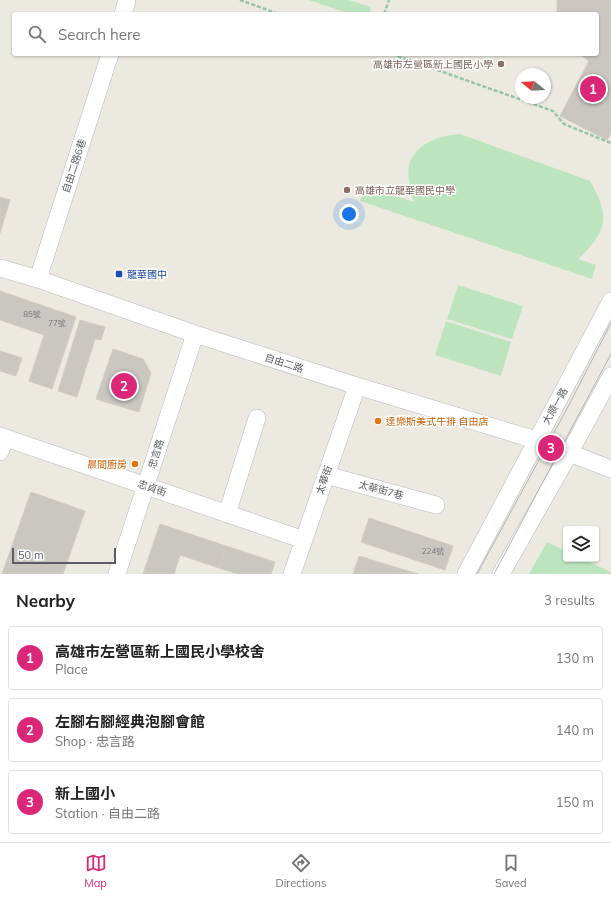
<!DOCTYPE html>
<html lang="en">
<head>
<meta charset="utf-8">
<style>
  body { margin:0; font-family:Mulish,"Noto Sans TC",sans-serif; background:#f6f6f6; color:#222 }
  .controls { position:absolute; right:12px; bottom:12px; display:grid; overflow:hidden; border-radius:4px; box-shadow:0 1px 3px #0004 }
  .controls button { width:36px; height:36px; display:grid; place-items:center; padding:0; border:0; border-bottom:1px solid #e0e0e0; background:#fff; color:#222; font:20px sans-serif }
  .compass { position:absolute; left:515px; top:68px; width:36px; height:36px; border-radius:50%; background:#fff; box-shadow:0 1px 3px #0004; rotate:288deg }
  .scale { position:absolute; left:12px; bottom:10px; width:104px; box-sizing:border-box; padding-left:4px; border:2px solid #595c62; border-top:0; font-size:11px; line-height:14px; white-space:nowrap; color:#595c62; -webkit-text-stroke:3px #fff; paint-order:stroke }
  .you { position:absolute; left:349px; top:214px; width:14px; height:14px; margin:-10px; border:3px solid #fff; border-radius:50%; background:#1a73e8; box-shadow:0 0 0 6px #1a73e833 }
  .badge { display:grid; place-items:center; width:26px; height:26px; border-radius:50%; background:#db2777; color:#fff; font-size:13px; font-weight:700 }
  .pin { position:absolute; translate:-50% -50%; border:2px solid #fff; box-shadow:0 1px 4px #0006 }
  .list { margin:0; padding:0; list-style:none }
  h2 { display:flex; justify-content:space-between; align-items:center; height:52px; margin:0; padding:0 16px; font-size:17px }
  h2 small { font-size:13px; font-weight:400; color:#767676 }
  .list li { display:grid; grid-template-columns:26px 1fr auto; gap:12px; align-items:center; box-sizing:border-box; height:64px; margin:0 8px 8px; padding:0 8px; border:1px solid #e0e0e0; border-radius:4px }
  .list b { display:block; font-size:15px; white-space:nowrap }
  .list p { margin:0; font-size:13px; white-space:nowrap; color:#767676 }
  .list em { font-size:13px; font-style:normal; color:#767676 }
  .icon { flex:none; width:22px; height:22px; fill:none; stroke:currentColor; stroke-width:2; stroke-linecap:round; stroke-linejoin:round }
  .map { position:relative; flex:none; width:611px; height:574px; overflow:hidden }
  .search { position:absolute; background:#fff; box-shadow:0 1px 3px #0004; left:12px; right:12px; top:12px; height:44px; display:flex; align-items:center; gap:10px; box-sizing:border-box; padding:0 14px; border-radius:4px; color:#767676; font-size:15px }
  .sheet { height:268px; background:#fff }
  nav { display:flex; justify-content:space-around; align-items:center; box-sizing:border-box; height:56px; border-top:1px solid #e0e0e0; background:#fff; font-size:11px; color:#767676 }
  nav a { display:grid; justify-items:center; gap:2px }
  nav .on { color:#db2777 }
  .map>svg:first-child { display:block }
  .green { fill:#bce5be }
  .building { fill:#c9c7c0; stroke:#d1ccbf }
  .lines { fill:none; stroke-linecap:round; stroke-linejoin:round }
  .minor-casing { stroke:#b6b8bd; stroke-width:18 }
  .path { stroke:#95c6a6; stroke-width:2.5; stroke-dasharray:4 2; stroke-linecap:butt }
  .minor { stroke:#fff; stroke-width:17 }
  .tram { stroke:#b2b3b3; stroke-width:1 }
  .education-dot { fill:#8d6e63; stroke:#fff; stroke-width:1.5 }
  .transit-dot { fill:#1a4fb4; stroke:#fff; stroke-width:1.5 }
  .food-dot { fill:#e8710a; stroke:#fff; stroke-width:1.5 }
  .labels { text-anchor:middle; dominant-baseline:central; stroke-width:3; stroke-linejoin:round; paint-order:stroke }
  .number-label { font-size:8px; fill:#75777a }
  .education-label { font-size:10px; fill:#785e54; stroke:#fff; text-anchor:end }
  .street-label { font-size:10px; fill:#595c62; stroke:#fff }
  .transit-label { font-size:10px; fill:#164399; stroke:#fff; text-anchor:start }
  .food-label { font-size:10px; fill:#c56008; stroke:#fff; text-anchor:start }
</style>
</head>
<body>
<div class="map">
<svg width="611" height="574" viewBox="0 0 611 574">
  <rect width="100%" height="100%" fill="#eceae0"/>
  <!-- green -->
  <path class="green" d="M 309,0 L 349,0 L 371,7 L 369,14 L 350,14 Z
    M 460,134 L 590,181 C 610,215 608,232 578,259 L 596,265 L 592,279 L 360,201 L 364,185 L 414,202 C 410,194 410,190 409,181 C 408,175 408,167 410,162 C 417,143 441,135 460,134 Z
    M 458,285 L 523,306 L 512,339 L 447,319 Z
    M 446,321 L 511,342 L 501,376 L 435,355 Z
    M 547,542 L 566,551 L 566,559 L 583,559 L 611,572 L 611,574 L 529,574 Z"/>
  <!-- building -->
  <path class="building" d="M 557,0 L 611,0 L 611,133 L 607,140 L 560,116 L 589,61 L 579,54 L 597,54 L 597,14 L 557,14 Z
    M 0,197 L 10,200 L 0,233 Z
    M 0,291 L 76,317 L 52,389 L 29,381 L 44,335 L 0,320 Z
    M 80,320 L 105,327 L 101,340 L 95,339 L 77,397 L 58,391 Z
    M 113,349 L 143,359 L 151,373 L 139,412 L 96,399 Z
    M 0,351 L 22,358 L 16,376 L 0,371 Z
    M 31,492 L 85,511 L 63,574 L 2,574 Z
    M 369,518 L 453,546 L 445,570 L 361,542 Z
    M 160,524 L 226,546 L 219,568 L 180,555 L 174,574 L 154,574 L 144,571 Z
    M 226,546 L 275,562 L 271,574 L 238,574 L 219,568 Z
    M 359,556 L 418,574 L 353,574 Z
    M 144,571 L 154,574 L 143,574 Z"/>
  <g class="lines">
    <defs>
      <path id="minor" d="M 123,14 L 127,0
        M 0,268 L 38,279 L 195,334 L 357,386 L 536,440 L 611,469
        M 38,279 L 110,54
        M 0,436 L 304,540
        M 0,452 L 5,438
        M 326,475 L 436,505
        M 227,514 L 257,418
        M 117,574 L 195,334
        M 292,574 L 357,386
        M 466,574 L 611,301
        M 501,574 L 570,452 L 611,376"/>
    </defs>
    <!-- minor casing -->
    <use href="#minor" class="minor-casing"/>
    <!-- path -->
    <path class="path" d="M 240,0 L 279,14
      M 384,14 L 389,0
      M 392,54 L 553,111 L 564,124 L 611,143"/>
    <!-- minor -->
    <use href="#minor" class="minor"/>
    <!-- tram -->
    <path class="tram" d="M 477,574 L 569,405 L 611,323
      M 494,574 L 611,354"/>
  </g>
  <!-- markers -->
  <g class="education-dot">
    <circle cx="501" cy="64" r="4"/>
    <circle cx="347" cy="190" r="4"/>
  </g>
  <rect class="transit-dot" x="115" y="270" width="8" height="8" rx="2"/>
  <g class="food-dot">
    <circle cx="378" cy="421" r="4"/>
    <circle cx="135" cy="464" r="4"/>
  </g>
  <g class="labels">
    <!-- number labels -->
    <g class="number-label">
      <text x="32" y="314">85號</text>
      <text x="57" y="323">77號</text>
      <text x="433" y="551">224號</text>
    </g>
    <!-- education labels -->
    <g class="education-label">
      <text x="493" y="64">高雄市左營區新上國民小學</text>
      <text x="355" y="190" text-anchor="start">高雄市立龍華國民中學</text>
    </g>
    <!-- street labels -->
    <g class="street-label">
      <text transform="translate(74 166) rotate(-72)">自由二路6巷</text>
      <text transform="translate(284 363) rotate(18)">自由二路</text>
      <text transform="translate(555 406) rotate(-61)">大順一路</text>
      <text transform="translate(156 454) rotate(-72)">忠言路</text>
      <text transform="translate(324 480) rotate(-71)">太華街</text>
      <text transform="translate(152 488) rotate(19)">忠貞街</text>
      <text transform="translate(381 490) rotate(15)">太華街7巷</text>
    </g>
    <!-- transit labels -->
    <g class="transit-label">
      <text x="127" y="274">龍華國中</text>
    </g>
    <!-- food labels -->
    <g class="food-label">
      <text x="386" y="421">達樂斯美式牛排 自由店</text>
      <text x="127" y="464" text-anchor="end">晨間廚房</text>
    </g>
  </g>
</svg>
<div class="controls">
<button><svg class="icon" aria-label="layers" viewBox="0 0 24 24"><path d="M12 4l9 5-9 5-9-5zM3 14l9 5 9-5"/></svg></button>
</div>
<svg class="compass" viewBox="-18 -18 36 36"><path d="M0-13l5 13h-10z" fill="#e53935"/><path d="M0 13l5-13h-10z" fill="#767676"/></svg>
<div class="scale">50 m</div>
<div class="you"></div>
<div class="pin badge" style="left:593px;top:89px">1</div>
<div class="pin badge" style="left:124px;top:386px">2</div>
<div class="pin badge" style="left:551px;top:448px">3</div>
<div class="search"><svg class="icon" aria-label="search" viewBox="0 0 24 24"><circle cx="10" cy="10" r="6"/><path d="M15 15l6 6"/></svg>Search here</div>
</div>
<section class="sheet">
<h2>Nearby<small>3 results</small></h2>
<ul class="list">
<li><span class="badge">1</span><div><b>高雄市左營區新上國民小學校舍</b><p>Place</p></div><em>130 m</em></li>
<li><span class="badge">2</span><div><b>左腳右腳經典泡腳會館</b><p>Shop · 忠言路</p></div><em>140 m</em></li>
<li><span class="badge">3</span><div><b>新上國小</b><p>Station · 自由二路</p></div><em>150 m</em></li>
</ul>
</section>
<nav>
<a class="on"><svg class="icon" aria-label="map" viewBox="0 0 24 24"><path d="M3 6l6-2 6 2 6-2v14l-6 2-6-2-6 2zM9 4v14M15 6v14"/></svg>Map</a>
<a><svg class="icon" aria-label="directions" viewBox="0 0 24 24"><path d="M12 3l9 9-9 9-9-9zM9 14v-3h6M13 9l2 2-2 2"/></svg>Directions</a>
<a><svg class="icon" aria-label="saved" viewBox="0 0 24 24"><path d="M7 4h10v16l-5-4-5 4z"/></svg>Saved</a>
</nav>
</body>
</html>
